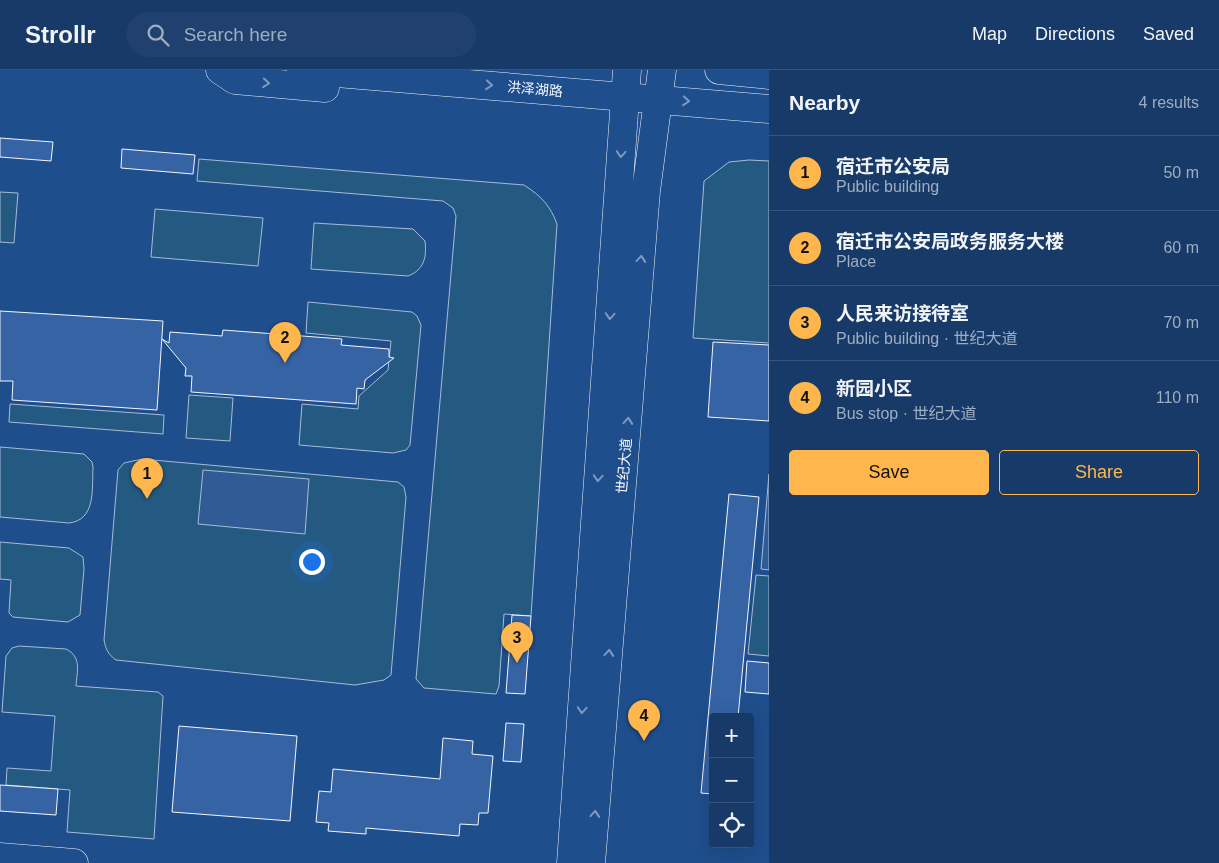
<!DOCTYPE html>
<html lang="en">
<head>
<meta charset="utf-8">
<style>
  body { margin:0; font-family:Arial,"Noto Sans SC",sans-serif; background:#20416f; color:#f1f3f6 }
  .controls { position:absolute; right:15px; bottom:15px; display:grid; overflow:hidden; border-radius:5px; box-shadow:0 5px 20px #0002 }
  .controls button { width:45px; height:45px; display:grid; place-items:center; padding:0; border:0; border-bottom:1px solid #36547d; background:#173a69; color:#f1f3f6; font:25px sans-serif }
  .you { position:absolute; left:311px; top:491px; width:18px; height:18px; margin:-12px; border:4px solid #fff; border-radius:50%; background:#1a73e8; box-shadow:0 0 0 8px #1a73e833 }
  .badge { display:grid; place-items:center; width:32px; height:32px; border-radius:50%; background:#ffb74d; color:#111; font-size:16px; font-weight:700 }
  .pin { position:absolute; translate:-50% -41px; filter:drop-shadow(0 1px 2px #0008) }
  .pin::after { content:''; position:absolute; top:26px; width:18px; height:15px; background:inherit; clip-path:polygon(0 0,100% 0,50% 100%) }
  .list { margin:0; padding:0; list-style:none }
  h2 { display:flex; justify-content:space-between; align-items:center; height:65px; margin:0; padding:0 20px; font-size:21px }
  h2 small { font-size:16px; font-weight:400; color:#9eadc0 }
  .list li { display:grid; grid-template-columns:32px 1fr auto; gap:15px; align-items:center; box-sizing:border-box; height:75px; padding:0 20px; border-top:1px solid #36547d }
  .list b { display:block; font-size:19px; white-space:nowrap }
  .list p { margin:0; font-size:16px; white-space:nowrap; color:#9eadc0 }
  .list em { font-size:16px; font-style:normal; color:#9eadc0 }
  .actions { display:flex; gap:10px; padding:15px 20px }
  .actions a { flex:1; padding:11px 0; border:1px solid #ffb74d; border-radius:5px; text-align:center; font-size:18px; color:#ffb74d }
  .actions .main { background:#ffb74d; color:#111 }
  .icon { flex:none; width:28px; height:28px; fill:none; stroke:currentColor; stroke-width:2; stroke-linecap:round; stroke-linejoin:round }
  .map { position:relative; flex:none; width:769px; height:793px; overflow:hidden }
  header { display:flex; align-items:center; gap:30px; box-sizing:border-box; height:70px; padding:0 25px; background:#173a69; border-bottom:1px solid #36547d }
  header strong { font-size:24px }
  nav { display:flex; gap:28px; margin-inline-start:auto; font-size:18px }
  .search { width:350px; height:45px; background:#20416f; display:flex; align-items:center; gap:12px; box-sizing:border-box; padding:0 18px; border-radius:28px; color:#9eadc0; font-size:19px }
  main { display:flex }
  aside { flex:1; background:#173a69 }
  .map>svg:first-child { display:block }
  .green { fill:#245a82; stroke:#a8bbd7 }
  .parking { fill:#305b95; stroke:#a8bbd7 }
  .building { fill:#3563a3; stroke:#f2f6ff }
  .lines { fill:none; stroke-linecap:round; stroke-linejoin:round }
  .secondary-casing { stroke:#f2f6ff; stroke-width:29 }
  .primary-casing { stroke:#f2f6ff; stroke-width:29 }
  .secondary { stroke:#1f4e8c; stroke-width:28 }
  .primary { stroke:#1f4e8c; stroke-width:28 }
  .oneway { stroke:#7e9ac0 }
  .labels { text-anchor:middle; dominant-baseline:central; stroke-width:4; stroke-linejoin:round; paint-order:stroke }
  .street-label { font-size:14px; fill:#f2f6ff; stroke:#1f4e8c }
</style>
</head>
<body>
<header>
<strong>Strollr</strong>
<div class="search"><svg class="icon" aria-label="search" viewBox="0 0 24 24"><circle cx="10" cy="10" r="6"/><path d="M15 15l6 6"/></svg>Search here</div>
<nav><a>Map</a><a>Directions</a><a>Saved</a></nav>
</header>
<main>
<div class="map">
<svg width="769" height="793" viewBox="0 0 769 793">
  <rect width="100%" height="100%" fill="#1f4e8c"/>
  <!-- green -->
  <path class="green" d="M 199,89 L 524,115 C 541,126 550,135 557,154 L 531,546 L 504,544 L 499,616 L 496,624 L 424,618 L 416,609 L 456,146 L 453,138 L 443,131 L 197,111 Z
    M 749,90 L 769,91 L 769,273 L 693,268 L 704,111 L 729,92 Z
    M 0,122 L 18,123 L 14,173 L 0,172 Z
    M 155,139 L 263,148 L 258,196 L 151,187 Z
    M 314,153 L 413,159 L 425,171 C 427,187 424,200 408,206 L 311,199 Z
    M 308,232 L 412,242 L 417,246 L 421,255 L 410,375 L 406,380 L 393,383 L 299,375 L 302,334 L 358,339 L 359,326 L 388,300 L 391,271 L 306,263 Z
    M 189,325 L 233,328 L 230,371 L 186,368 Z
    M 10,334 L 164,345 L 163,364 L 9,352 Z
    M 0,377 L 84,384 L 92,392 L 93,397 C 92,419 96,450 69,453 L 0,447 Z
    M 142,389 L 398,412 L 404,417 L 406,427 L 391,605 L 384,610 L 355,615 L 116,590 C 108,584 106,580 104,570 L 118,400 L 124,393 Z
    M 0,472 L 69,478 L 83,487 L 84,499 L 80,545 L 68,552 L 13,547 L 9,543 L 11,510 L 0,509 Z
    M 756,505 L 769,506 L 769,586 L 748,584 Z
    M 19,576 L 66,579 C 82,587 77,601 76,616 L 158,622 L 163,626 L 154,769 L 67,762 L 70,720 L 6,715 L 7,698 L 51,701 L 55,646 L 2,642 L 6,586 L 12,578 Z"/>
  <!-- parking -->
  <path class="parking" d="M 203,400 L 309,409 L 305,464 L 198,454 Z
    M 769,404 L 769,500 L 761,499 Z"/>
  <!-- building -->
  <path class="building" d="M 0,68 L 53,72 L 51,91 L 0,87 Z
    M 122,79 L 195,85 L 193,104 L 121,98 Z
    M 0,241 L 163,251 L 157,340 L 12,330 L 13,311 L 0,311 Z
    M 223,260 L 342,269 L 341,275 L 389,279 L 389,287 L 394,288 L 365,310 L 364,319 L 357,318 L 356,334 L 191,322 L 192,306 L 185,306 L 186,298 L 162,269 L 169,273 L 170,262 L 222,266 Z
    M 713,272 L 769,275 L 769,351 L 708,347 Z
    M 729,424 L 759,427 L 738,647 L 713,647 L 713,724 L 701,723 Z
    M 512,545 L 531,546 L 525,624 L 506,623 Z
    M 747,591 L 769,593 L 769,624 L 745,622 Z
    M 506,653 L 524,654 L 521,692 L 503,691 Z
    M 179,656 L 297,666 L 290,751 L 172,742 Z
    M 443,668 L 473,671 L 472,684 L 493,686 L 488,743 L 479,743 L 478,755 L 460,754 L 459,766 L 366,758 L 366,764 L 328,761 L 329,753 L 316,752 L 319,721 L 331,722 L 333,699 L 440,709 Z
    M 0,715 L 58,719 L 56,745 L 0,741 Z"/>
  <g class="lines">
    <defs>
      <path id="secondary" d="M 0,787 L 74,793
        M 571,793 L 627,0
        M 591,793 L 646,121 L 662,0"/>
      <path id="primary" d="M 220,0 L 235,10 L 325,18
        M 301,0 L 769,39
        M 719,0 L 769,5"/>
    </defs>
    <!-- secondary casing -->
    <use href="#secondary" class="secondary-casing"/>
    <!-- primary casing -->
    <use href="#primary" class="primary-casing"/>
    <!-- secondary -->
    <use href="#secondary" class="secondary"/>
    <!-- primary -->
    <use href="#primary" class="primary"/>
  </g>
  <!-- one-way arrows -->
  <defs><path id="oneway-chevron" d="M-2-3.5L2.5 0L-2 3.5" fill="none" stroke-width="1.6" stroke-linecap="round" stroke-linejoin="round" transform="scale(1.25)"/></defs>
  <g class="oneway">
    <use href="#oneway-chevron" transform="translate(266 13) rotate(5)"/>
    <use href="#oneway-chevron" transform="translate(489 15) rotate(5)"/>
    <use href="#oneway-chevron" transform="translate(686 31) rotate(5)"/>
    <use href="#oneway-chevron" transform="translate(621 84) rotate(94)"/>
    <use href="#oneway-chevron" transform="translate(641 189) rotate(-85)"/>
    <use href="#oneway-chevron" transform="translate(610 246) rotate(94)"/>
    <use href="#oneway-chevron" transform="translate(628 351) rotate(-85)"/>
    <use href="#oneway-chevron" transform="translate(598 408) rotate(94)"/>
    <use href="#oneway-chevron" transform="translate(609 583) rotate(-85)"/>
    <use href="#oneway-chevron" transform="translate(582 640) rotate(94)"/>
    <use href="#oneway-chevron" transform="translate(595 744) rotate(-85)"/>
  </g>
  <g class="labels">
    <!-- street labels -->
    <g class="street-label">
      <text transform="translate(535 19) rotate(5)">洪泽湖路</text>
      <text transform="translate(624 396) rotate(-85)">世纪大道</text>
    </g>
  </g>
</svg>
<div class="controls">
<button>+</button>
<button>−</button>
<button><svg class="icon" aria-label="locate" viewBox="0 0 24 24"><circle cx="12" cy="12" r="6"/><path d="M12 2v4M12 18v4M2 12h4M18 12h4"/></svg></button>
</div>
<div class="you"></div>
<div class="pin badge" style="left:147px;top:429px">1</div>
<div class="pin badge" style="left:285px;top:293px">2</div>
<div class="pin badge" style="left:517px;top:593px">3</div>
<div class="pin badge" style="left:644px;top:671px">4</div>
</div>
<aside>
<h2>Nearby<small>4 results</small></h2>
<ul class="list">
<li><span class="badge">1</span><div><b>宿迁市公安局</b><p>Public building</p></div><em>50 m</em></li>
<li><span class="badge">2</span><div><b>宿迁市公安局政务服务大楼</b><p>Place</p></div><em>60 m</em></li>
<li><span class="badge">3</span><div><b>人民来访接待室</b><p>Public building · 世纪大道</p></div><em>70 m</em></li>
<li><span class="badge">4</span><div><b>新园小区</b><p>Bus stop · 世纪大道</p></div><em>110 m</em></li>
</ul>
<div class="actions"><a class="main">Save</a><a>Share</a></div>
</aside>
</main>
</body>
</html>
